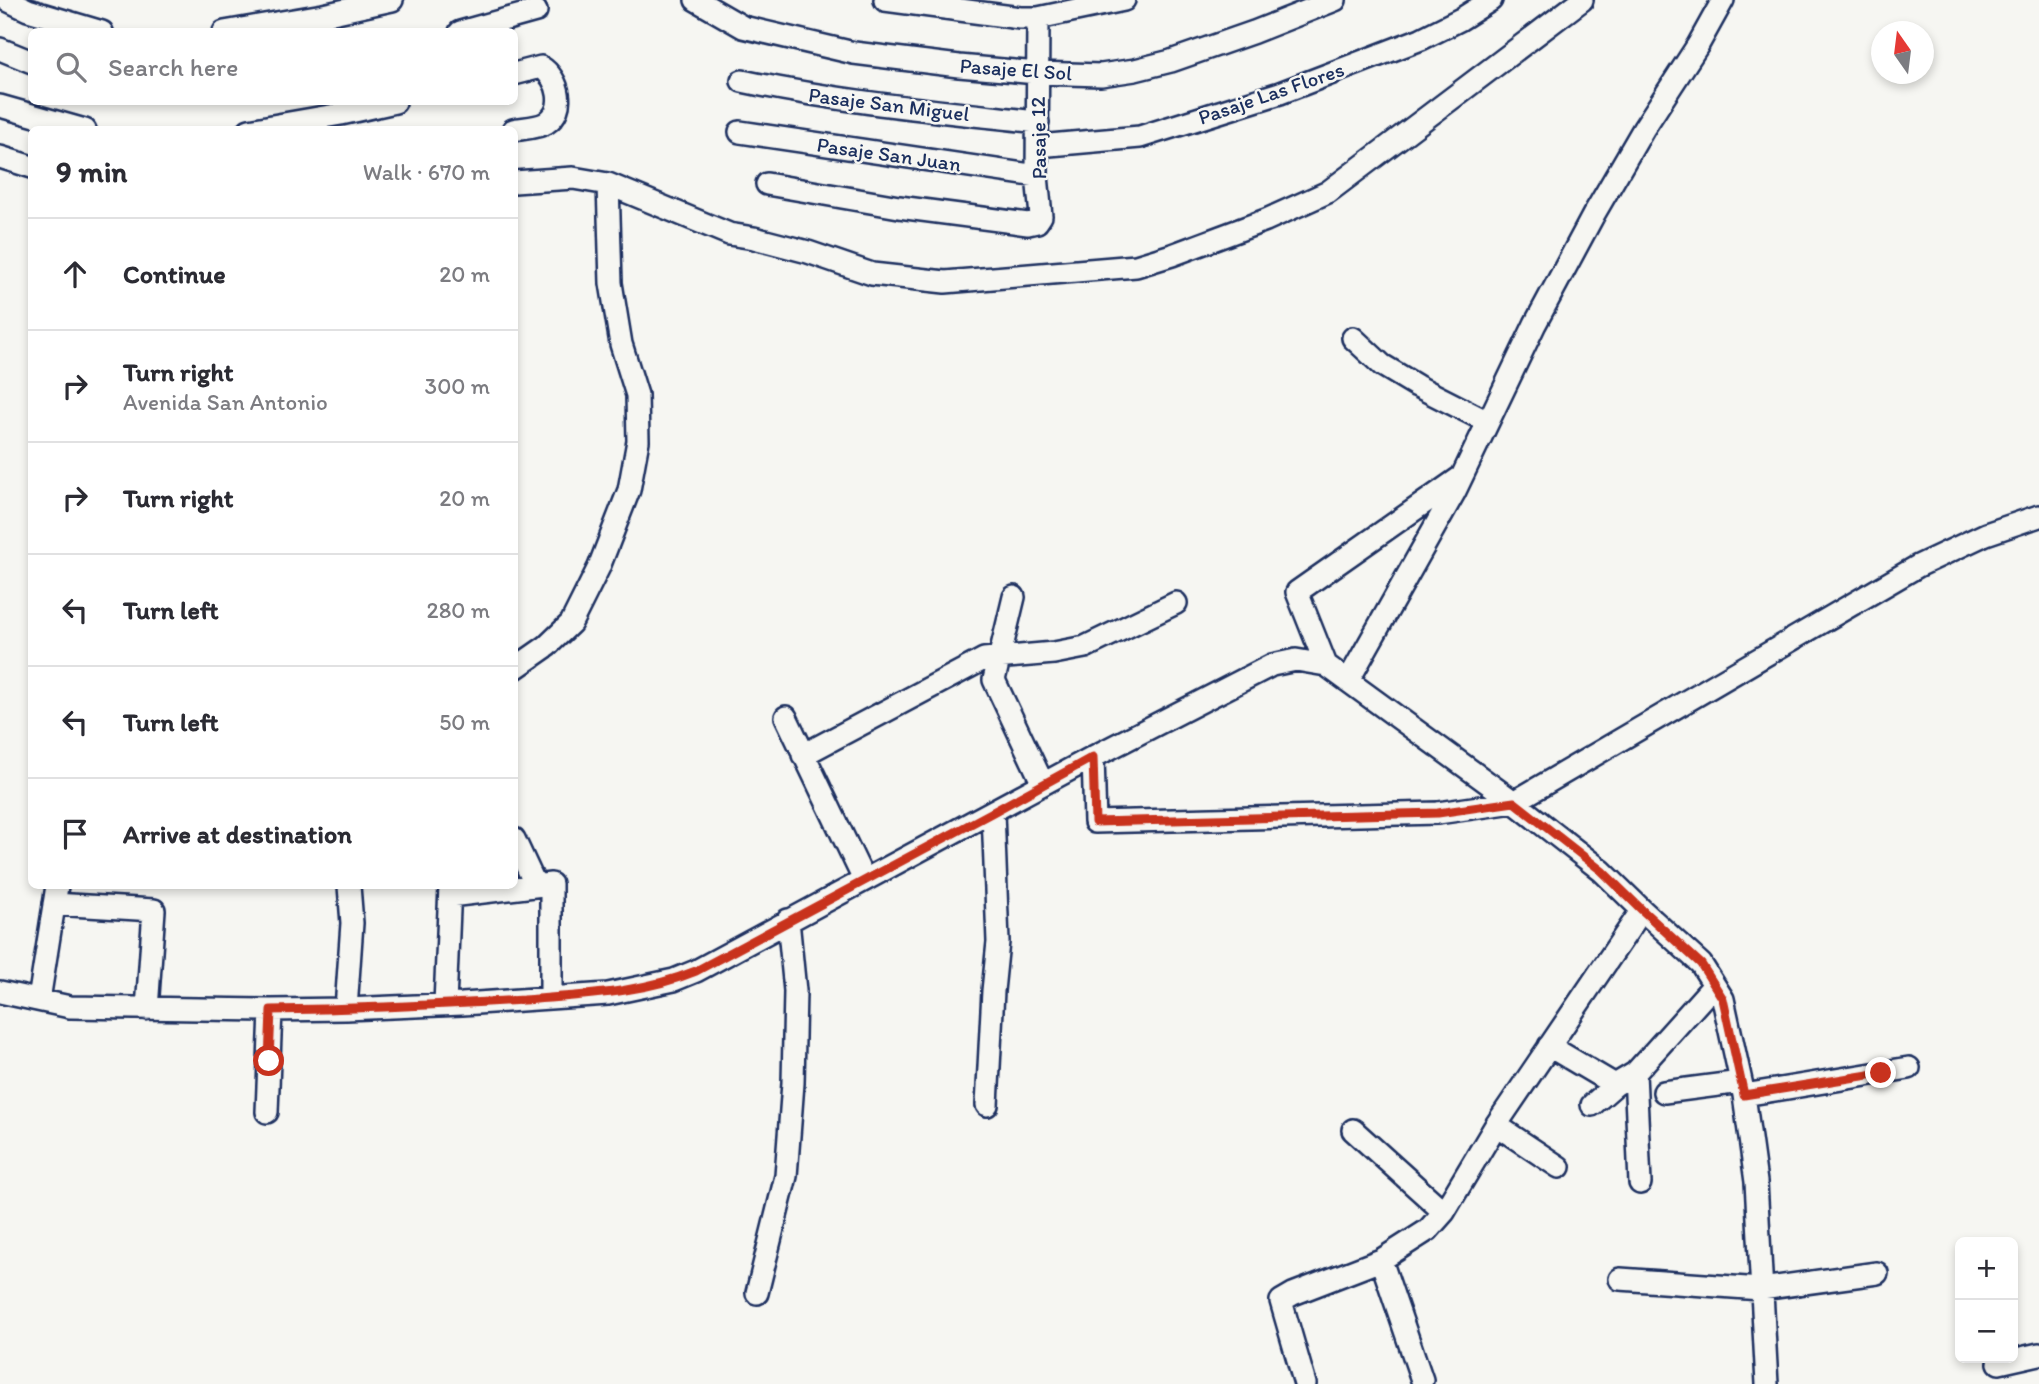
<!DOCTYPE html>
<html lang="en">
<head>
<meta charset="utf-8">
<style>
  body { margin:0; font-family:Itim,sans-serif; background:#f2f2f3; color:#2b2b33 }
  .controls { position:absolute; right:21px; bottom:21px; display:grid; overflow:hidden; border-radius:10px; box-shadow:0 4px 10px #0003 }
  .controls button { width:63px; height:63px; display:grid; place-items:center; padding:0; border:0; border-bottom:2px solid #e1e1e2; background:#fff; color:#2b2b33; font:35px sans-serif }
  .compass { position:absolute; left:1871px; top:21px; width:63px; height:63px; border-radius:50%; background:#fff; box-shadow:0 4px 10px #0003; rotate:346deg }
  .stop { position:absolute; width:21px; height:21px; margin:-16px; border:5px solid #c8321e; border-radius:50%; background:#fff }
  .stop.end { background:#c8321e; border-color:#fff; box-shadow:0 2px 7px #0008 }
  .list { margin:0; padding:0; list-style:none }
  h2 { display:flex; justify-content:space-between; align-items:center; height:91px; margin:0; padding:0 28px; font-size:30px }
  h2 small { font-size:23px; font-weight:400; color:#7c7c81 }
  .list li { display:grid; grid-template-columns:46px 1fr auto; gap:21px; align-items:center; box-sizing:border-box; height:112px; padding:0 28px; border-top:2px solid #e1e1e2 }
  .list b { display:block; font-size:26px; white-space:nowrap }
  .list p { margin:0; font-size:23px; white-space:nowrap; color:#7c7c81 }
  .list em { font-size:23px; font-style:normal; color:#7c7c81 }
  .icon { flex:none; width:38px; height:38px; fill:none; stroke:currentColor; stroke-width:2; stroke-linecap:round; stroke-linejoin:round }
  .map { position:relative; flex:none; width:2039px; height:1384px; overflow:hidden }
  .search { position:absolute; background:#fff; box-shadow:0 4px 10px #0003; left:28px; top:28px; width:490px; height:77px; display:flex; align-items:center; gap:18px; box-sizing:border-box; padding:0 24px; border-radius:10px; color:#7c7c81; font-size:26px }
  .panel { position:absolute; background:#fff; box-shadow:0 4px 10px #0003; left:28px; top:126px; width:490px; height:763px; border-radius:10px }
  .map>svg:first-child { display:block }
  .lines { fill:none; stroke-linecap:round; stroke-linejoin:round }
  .minor-casing { stroke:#1b2f5e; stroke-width:26 }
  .minor { stroke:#f6f6f2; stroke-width:21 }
  .route { stroke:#c8321e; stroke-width:9 }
  .labels { text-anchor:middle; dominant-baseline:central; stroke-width:5; stroke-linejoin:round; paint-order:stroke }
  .street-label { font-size:21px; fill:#1b2f5e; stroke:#f6f6f2 }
</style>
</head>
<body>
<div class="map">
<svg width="2039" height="1384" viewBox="0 0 2039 1384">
  <rect width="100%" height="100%" fill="#f6f6f2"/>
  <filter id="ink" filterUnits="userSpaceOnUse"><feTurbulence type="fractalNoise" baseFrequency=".0143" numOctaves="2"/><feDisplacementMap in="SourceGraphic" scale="14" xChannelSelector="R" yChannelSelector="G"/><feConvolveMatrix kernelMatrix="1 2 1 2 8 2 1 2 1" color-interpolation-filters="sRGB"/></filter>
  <g filter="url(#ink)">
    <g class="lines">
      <defs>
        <path id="minor" d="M 7,0 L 28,10 L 102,32
          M 696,0 L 743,27 L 854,53 L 959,66 L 1037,73 L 1101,75 L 1135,70 L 1171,61 L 1254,32 L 1335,0
          M 885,0 L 1020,18 L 1038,18 L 1124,0
          M 224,32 L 323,15 L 392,0
          M 460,32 L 536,11
          M 0,49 L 32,62
          M 742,81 C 840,102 939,111 1038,122
          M 0,106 L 85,130
          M 249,130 L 341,114 L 395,102
          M 513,130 C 523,128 538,128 546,123 C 567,110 559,78 541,67 L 514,74
          M 740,132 L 1037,176
          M 1038,146 L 1140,137 L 1280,93 L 1421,39 L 1461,19 L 1491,0
          M 0,157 L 32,167
          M 514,182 L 573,178 L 608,184 L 729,234 L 754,238 L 808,252 L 872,274 L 945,282 L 1136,266 L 1172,255 L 1266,220 L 1328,192 L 1582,0
          M 767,184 L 899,207 L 1028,224 L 1037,222 L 1041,216 L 1037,176 L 1038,18
          M 1353,338 L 1382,365 L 1417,386 L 1488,422
          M 1014,597 L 994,680 L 1043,784
          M 1326,665 L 1297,592 L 1461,477
          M 514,669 L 547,646 L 571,623 L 599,567 L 629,490 L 638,441 L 637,395 L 621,344 L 611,283 L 608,184
          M 1348,681 L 1455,491 L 1535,324 L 1594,214 L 1644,128 L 1698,45 L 1723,0
          M 786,717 L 864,880
          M 803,755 L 984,659 L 1054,653 L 1085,647 L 1176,603
          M 1093,757 L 1095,822 L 1438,813 L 1514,802 L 1918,566 L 1986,534 L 2039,516
          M 514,839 L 535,884
          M 450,896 L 551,884 L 551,998
          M 54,904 L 154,910 L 147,1009
          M 0,992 L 70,1007 L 271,1010 L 346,1009 L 462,1004 L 608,994 L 674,980 L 696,971 L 1093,757 L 1272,665 L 1296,660 L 1326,665 L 1514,802 L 1602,871 L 1642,910 L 1701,964 L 1723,999 L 1744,1095 L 1756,1182 L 1767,1384
          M 39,1000 L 57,886
          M 445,1004 L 450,886
          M 346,1009 L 352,923 L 349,886
          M 1549,1046 L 1615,1085
          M 1635,1073 L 1640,1183
          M 1664,1092 L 1741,1082
          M 1744,1095 L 1909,1068
          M 987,1105 L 993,991 L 998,942 L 993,812
          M 1592,1105 L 1615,1085 L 1635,1073 L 1714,985
          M 267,1112 L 271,1010
          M 1496,1125 L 1559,1167
          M 1353,1130 L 1444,1212
          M 1381,1260 L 1422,1380
          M 1620,1279 L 1761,1289 L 1877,1273
          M 757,1293 L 786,1176 L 793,1083 L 795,991 L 788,920
          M 1999,1363 L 2039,1354
          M 1305,1384 L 1281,1301 L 1293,1294 L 1381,1260 L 1428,1230 L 1444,1212 L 1496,1125 L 1642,910"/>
      </defs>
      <!-- minor casing -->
      <use href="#minor" class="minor-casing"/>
      <!-- minor -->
      <use href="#minor" class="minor"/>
    </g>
  </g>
  <g class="lines" filter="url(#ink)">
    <!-- route -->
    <path class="route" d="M 269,1061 L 271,1010 C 355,1009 439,1005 523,1000 C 582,995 640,994 696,971 L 993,812 L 1093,757 L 1095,822 L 1438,813 L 1514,802 L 1602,871 L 1642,910 L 1701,964 L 1723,999 L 1744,1095 L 1881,1073"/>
  </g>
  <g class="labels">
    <!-- street labels -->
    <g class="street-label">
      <text transform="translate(1016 69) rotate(4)">Pasaje El Sol</text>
      <text transform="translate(1271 93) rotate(-19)">Pasaje Las Flores</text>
      <text transform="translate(889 104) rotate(7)">Pasaje San Miguel</text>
      <text transform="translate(1038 138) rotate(-91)">Pasaje 12</text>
      <text transform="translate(889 154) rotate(8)">Pasaje San Juan</text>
    </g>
  </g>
</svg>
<div class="controls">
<button>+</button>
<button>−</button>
</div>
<svg class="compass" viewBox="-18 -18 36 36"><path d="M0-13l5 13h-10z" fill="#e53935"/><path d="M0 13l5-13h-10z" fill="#7c7c81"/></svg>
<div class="stop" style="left:269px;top:1061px"></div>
<div class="stop end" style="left:1881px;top:1073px"></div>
<div class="search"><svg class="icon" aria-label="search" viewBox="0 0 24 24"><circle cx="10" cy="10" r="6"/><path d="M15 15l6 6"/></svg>Search here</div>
<section class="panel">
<h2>9 min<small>Walk · 670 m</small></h2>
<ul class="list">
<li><svg class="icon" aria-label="ahead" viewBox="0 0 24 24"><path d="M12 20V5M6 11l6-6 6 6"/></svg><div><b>Continue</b></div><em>20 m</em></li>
<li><svg class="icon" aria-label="right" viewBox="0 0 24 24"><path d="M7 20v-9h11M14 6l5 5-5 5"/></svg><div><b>Turn right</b><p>Avenida San Antonio</p></div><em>300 m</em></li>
<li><svg class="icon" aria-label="right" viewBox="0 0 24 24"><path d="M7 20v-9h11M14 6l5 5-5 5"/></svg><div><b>Turn right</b></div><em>20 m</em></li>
<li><svg class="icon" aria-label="left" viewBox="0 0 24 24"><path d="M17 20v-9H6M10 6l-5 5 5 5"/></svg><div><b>Turn left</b></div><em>280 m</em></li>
<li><svg class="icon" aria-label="left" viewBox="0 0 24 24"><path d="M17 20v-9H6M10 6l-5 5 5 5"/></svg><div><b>Turn left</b></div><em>50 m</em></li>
<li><svg class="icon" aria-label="arrive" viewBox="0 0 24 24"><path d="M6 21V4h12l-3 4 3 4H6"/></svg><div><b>Arrive at destination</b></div></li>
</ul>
</section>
</div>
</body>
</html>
